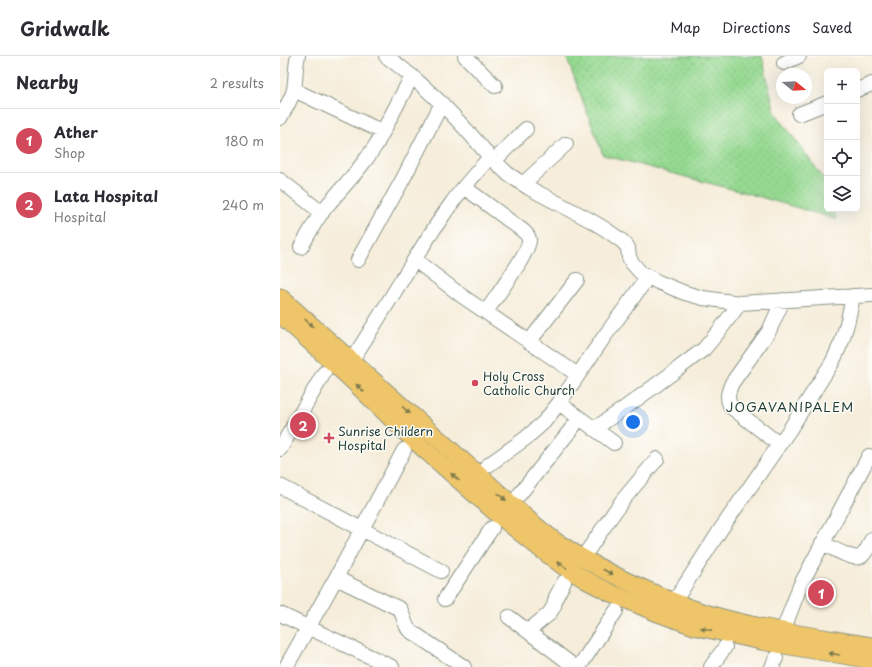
<!DOCTYPE html>
<html lang="en">
<head>
<meta charset="utf-8">
<style>
  body { margin:0; font-family:"Playpen Sans",sans-serif; background:#f7f7f7; color:#2b2b33 }
  .controls { position:absolute; right:12px; top:12px; display:grid; overflow:hidden; border-radius:6px; box-shadow:0 4px 16px #0002 }
  .controls button { width:36px; height:36px; display:grid; place-items:center; padding:0; border:0; border-bottom:1px solid #e1e1e2; background:#fff; color:#2b2b33; font:20px sans-serif }
  .compass { position:absolute; left:496px; top:12px; width:36px; height:36px; border-radius:50%; background:#fff; box-shadow:0 4px 16px #0002; rotate:108deg }
  .you { position:absolute; left:353px; top:366px; width:14px; height:14px; margin:-10px; border:3px solid #fff; border-radius:50%; background:#1a73e8; box-shadow:0 0 0 6px #1a73e833 }
  .badge { display:grid; place-items:center; width:26px; height:26px; border-radius:50%; background:#d1495b; color:#fff; font-size:13px; font-weight:700 }
  .pin { position:absolute; translate:-50% -50%; border:2px solid #fff; box-shadow:0 1px 4px #0006 }
  .list { margin:0; padding:0; list-style:none }
  h2 { display:flex; justify-content:space-between; align-items:center; height:52px; margin:0; padding:0 16px; font-size:17px }
  h2 small { font-size:13px; font-weight:400; color:#7c7c81 }
  .list li { display:grid; grid-template-columns:26px 1fr auto; gap:12px; align-items:center; box-sizing:border-box; height:64px; padding:0 16px; border-top:1px solid #e1e1e2 }
  .list b { display:block; font-size:15px; white-space:nowrap }
  .list p { margin:0; font-size:13px; white-space:nowrap; color:#7c7c81 }
  .list em { font-size:13px; font-style:normal; color:#7c7c81 }
  .icon { flex:none; width:22px; height:22px; fill:none; stroke:currentColor; stroke-width:2; stroke-linecap:round; stroke-linejoin:round }
  .map { position:relative; flex:none; width:592px; height:611px; overflow:hidden }
  header { display:flex; align-items:center; gap:24px; box-sizing:border-box; height:56px; padding:0 20px; background:#fff; border-bottom:1px solid #e1e1e2 }
  header strong { font-size:19px }
  nav { display:flex; gap:22px; margin-inline-start:auto; font-size:14px }
  main { display:flex }
  aside { flex:1; background:#fff }
  .map>svg:first-child { display:block }
  .grass { fill:url(#grass-dots); stroke:#5a8b62 }
  .lines { fill:none; stroke-linecap:round; stroke-linejoin:round }
  .minor-casing { stroke:#8a9587; stroke-width:16 }
  .major-casing { stroke:#8a9587; stroke-width:19 }
  .minor { stroke:#fff; stroke-width:14 }
  .major { stroke:#eec569; stroke-width:17 }
  .oneway { fill:#7c7a4c }
  .poi-dot { fill:#d1495b; stroke:#fdfcf7; stroke-width:1.5 }
  .labels { text-anchor:middle; dominant-baseline:central; stroke-width:3; stroke-linejoin:round; paint-order:stroke }
  .poi-label { font-size:12px; fill:#1f3d34; stroke:#fdfcf7; text-anchor:start }
  .neighbourhood-label { font-size:13px; letter-spacing:1px; fill:#1f3d34; stroke:#fdfcf7 }
</style>
</head>
<body>
<header>
<strong>Gridwalk</strong>
<nav><a>Map</a><a>Directions</a><a>Saved</a></nav>
</header>
<main>
<aside>
<h2>Nearby<small>2 results</small></h2>
<ul class="list">
<li><span class="badge">1</span><div><b>Ather</b><p>Shop</p></div><em>180 m</em></li>
<li><span class="badge">2</span><div><b>Lata Hospital</b><p>Hospital</p></div><em>240 m</em></li>
</ul>
</aside>
<div class="map">
<svg width="592" height="611" viewBox="0 0 592 611">
  <defs>
    <pattern id="grass-dots" width="8" height="8" patternUnits="userSpaceOnUse"><rect width="8" height="8" fill="#95d991"/><path d="M2 2h.1M6 6h.1" fill="none" stroke="#80bb7e" stroke-width="1.8" stroke-linecap="round"/></pattern>
  </defs>
  <rect width="100%" height="100%" fill="#fdfcf7"/>
  <filter id="ink" filterUnits="userSpaceOnUse"><feTurbulence type="fractalNoise" baseFrequency=".025" numOctaves="2"/><feDisplacementMap in="SourceGraphic" scale="8" xChannelSelector="R" yChannelSelector="G"/><feConvolveMatrix kernelMatrix="1 2 1 2 8 2 1 2 1" color-interpolation-filters="sRGB"/></filter>
  <filter id="wash" filterUnits="userSpaceOnUse"><feTurbulence type="fractalNoise" baseFrequency=".012" numOctaves="4" result="noise"/><feDisplacementMap in="SourceGraphic" scale="16" xChannelSelector="R" yChannelSelector="G"/><feGaussianBlur stdDeviation="0.9" result="paint"/><feColorMatrix in="noise" values="0 0 0 0 0 0 0 0 0 0 0 0 0 0 0 0 0 1.4 0 .05"/><feComposite in="paint" operator="in"/></filter>
  <g filter="url(#wash)">
    <rect width="100%" height="100%" fill="#f6edda"/>
    <!-- grass -->
    <path class="grass" d="M 286,0 L 482,0 L 495,56 L 547,127 L 547,153 L 553,153 L 556,163 L 470,138 L 323,99 Z"/>
  </g>
  <g filter="url(#ink)">
    <g class="lines">
      <defs>
        <path id="minor" d="M 106,0 C 146,29 178,63 210,101
          M 185,0 L 215,30
          M 504,7 L 519,0
          M 14,34 L 52,52 L 103,76
          M 577,34 L 592,28
          M 519,58 L 547,47
          M 0,62 C 5,53 12,43 14,33 C 16,22 15,11 18,0
          M 214,105 L 246,73
          M 0,124 L 42,157
          M 243,128 L 286,88
          M 184,131 L 242,174 C 245,177 249,179 249,184 C 250,196 214,243 206,256
          M 21,191 L 36,165 L 45,152 L 77,115 L 87,102 L 96,89 L 132,20
          M 78,204 L 123,123 L 162,47
          M 135,204 L 182,240 L 298,319
          M 249,286 L 297,224
          M 71,305 C 106,253 135,198 171,148 C 183,131 197,116 210,101 L 228,118 L 249,132 L 310,164 L 325,173 L 342,185 L 346,189 L 348,192 L 349,201 L 352,207 L 361,217 L 378,226 L 405,237 L 423,242 L 460,247 L 592,239
          M 279,347 L 334,387
          M 314,373 L 346,351 L 391,318 L 424,293 L 439,275 L 460,247
          M 499,388 L 451,351 C 446,342 448,336 452,327 L 489,275 L 503,244
          M 0,393 L 44,317
          M 207,410 L 246,382 L 264,366 L 279,347 L 324,281 L 368,221
          M 0,430 L 161,515
          M 239,439 L 300,362
          M 542,487 C 549,490 574,505 580,501 C 586,498 589,489 592,483
          M 308,494 L 342,445 L 377,403
          M 56,522 L 120,553 C 124,560 124,567 129,574 L 184,611
          M 165,543 L 212,472
          M 394,546 L 441,473 L 510,373 L 553,305 L 562,285 L 568,264 L 573,240
          M 0,558 L 112,611
          M 229,561 L 295,611
          M 248,575 L 269,558 L 274,550 L 276,541 L 284,526
          M 503,575 L 520,530 L 589,400
          M 6,611 L 56,522 L 124,394
          M 299,611 L 336,555
          M 431,611 L 445,591
          M 492,611 L 496,602"/>
        <path id="major" d="M 0,241 L 249,464 C 257,471 266,478 275,485 C 305,505 338,522 371,536 C 387,543 403,550 419,555 C 475,573 534,580 592,590
          M 0,258 L 73,325 L 127,378 L 215,456 L 258,491 L 283,510 L 306,524 L 331,537 L 375,556 L 414,570 L 481,585 L 592,604"/>
      </defs>
      <!-- minor casing -->
      <use href="#minor" class="minor-casing"/>
      <!-- major casing -->
      <use href="#major" class="major-casing"/>
      <!-- minor -->
      <use href="#minor" class="minor"/>
      <!-- major -->
      <use href="#major" class="major"/>
    </g>
    <!-- one-way arrows -->
    <defs><path id="oneway-solid" d="M-6-.8H1V-3.2L6.5 0L1 3.2V.8H-6Z"/></defs>
    <g class="oneway">
      <use href="#oneway-solid" transform="translate(29 267) rotate(42)"/>
      <use href="#oneway-solid" transform="translate(80 332) rotate(-136)"/>
      <use href="#oneway-solid" transform="translate(126 354) rotate(42)"/>
      <use href="#oneway-solid" transform="translate(175 421) rotate(-138)"/>
      <use href="#oneway-solid" transform="translate(222 441) rotate(41)"/>
      <use href="#oneway-solid" transform="translate(282 509) rotate(-146)"/>
      <use href="#oneway-solid" transform="translate(328 516) rotate(28)"/>
      <use href="#oneway-solid" transform="translate(426 573) rotate(-167)"/>
      <use href="#oneway-solid" transform="translate(554 598) rotate(-171)"/>
    </g>
  </g>
  <!-- markers -->
  <g class="poi-dot">
    <circle cx="195" cy="327" r="4"/>
    <path d="M47 376h4v4h4v4h-4v4h-4v-4h-4v-4h4z"/>
  </g>
  <g class="labels">
    <!-- poi labels -->
    <g class="poi-label">
      <text x="203" y="320">Holy Cross<tspan x="203" dy="14">Catholic Church</tspan></text>
      <text x="58" y="375">Sunrise Childern<tspan x="58" dy="14">Hospital</tspan></text>
    </g>
    <!-- neighbourhood labels -->
    <g class="neighbourhood-label">
      <text x="510" y="350">JOGAVANIPALEM</text>
    </g>
  </g>
</svg>
<div class="controls">
<button>+</button>
<button>−</button>
<button><svg class="icon" aria-label="locate" viewBox="0 0 24 24"><circle cx="12" cy="12" r="6"/><path d="M12 2v4M12 18v4M2 12h4M18 12h4"/></svg></button>
<button><svg class="icon" aria-label="layers" viewBox="0 0 24 24"><path d="M12 4l9 5-9 5-9-5zM3 14l9 5 9-5"/></svg></button>
</div>
<svg class="compass" viewBox="-18 -18 36 36"><path d="M0-13l5 13h-10z" fill="#e53935"/><path d="M0 13l5-13h-10z" fill="#7c7c81"/></svg>
<div class="you"></div>
<div class="pin badge" style="left:541px;top:537px">1</div>
<div class="pin badge" style="left:23px;top:369px">2</div>
</div>
</main>
</body>
</html>
